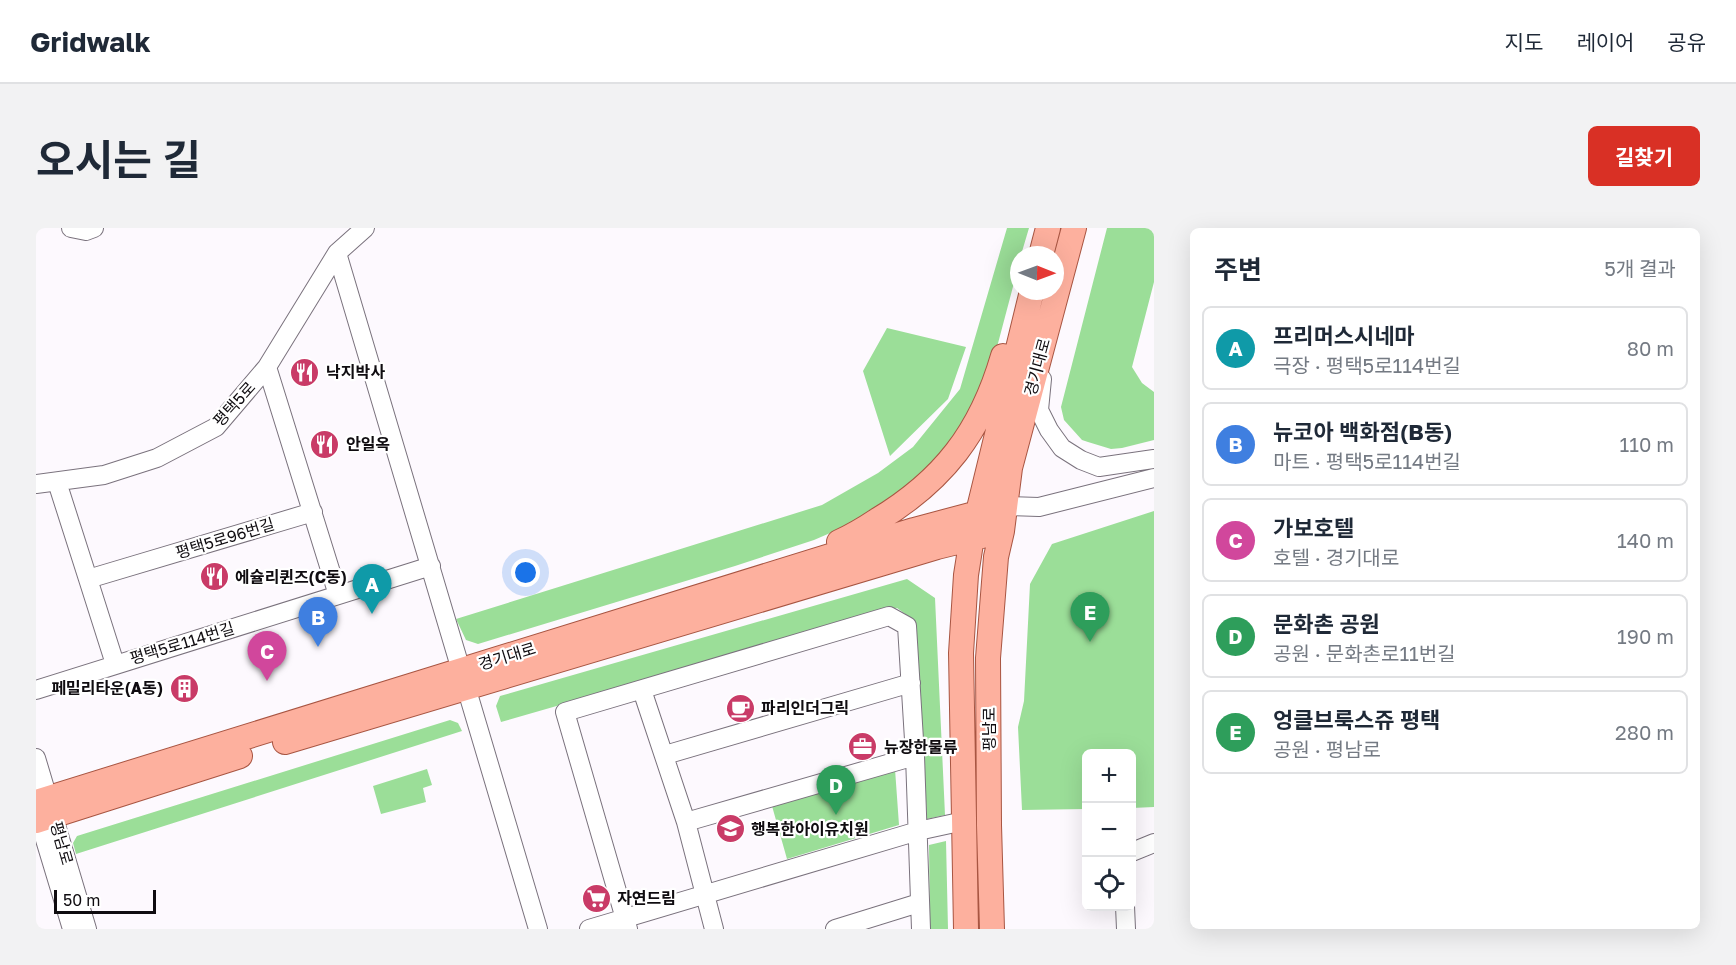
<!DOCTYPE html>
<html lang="ko">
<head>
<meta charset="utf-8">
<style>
  body { margin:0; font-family:"Golos Text","Noto Sans KR",sans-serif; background:#f2f2f3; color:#1f2937 }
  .controls { position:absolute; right:18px; bottom:18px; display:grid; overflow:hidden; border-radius:9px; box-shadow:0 6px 24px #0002 }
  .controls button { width:54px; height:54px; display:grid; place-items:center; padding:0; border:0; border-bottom:2px solid #e0e1e3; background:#fff; color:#1f2937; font:30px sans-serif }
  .compass { position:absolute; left:974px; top:18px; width:54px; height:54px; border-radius:50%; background:#fff; box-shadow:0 6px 24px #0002; rotate:91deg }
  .scale { position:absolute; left:18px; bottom:15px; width:102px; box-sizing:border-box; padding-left:6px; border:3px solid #0f0c10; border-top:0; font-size:16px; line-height:21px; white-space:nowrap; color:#0f0c10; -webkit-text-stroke:4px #fff; paint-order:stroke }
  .you { position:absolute; left:490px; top:345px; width:21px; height:21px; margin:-15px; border:4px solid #fff; border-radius:50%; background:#1a73e8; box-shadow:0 0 0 9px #1a73e833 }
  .badge { display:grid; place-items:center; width:39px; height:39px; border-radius:50%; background:#d93025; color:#fff; font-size:20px; font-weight:700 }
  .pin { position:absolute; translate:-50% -50px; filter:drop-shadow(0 2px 3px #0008) }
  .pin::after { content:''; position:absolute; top:32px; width:21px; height:18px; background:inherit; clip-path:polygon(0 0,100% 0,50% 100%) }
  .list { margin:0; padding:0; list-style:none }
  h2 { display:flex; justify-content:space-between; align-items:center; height:78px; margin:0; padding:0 24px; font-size:26px }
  h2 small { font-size:20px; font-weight:400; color:#747a83 }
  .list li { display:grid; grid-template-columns:39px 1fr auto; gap:18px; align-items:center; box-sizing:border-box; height:84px; margin:0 12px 12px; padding:0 12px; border:2px solid #e0e1e3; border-radius:9px }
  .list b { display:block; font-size:22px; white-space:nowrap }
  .list p { margin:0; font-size:20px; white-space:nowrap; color:#747a83 }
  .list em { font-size:20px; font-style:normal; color:#747a83 }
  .icon { flex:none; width:33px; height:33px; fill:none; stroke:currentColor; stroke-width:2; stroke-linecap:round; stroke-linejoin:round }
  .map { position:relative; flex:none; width:1118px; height:701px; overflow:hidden; border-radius:9px }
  header { display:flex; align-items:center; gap:36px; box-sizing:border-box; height:84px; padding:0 30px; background:#fff; border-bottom:2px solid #e0e1e3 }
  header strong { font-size:28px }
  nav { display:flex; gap:33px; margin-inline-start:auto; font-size:21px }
  .intro { display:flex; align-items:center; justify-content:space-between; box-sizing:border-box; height:144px; padding:0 36px }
  h1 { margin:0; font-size:42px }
  .button { padding:15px 27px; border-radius:9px; background:#d93025; color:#fff; font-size:21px; font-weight:700 }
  main { display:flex; gap:36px; padding:0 36px }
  aside { flex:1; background:#fff; border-radius:9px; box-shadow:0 6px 24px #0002 }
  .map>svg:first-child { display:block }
  .green { fill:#9bde98 }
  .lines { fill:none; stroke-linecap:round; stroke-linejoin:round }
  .minor-casing { stroke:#7a727d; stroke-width:20 }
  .major-casing { stroke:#a85542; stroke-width:26 }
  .minor { stroke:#fff; stroke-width:18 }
  .major { stroke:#fdb09e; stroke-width:24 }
  .labels { text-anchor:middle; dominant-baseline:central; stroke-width:4.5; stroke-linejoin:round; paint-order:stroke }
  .street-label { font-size:16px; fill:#0f0c10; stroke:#fff }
  .poi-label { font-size:16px; font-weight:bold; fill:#0f0c10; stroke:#fff; text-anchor:start }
</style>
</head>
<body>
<header>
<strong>Gridwalk</strong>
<nav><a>지도</a><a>레이어</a><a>공유</a></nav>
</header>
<div class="intro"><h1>오시는 길</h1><a class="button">길찾기</a></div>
<main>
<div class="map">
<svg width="1118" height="701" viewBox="0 0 1118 701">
  <rect width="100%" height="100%" fill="#fdf9fe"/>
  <!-- green -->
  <path class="green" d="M 971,0 L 993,0 L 985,27 L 983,27 L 983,36 L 956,138 L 929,199 L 901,234 L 868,261 L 822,293 L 778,312 L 699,338 L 442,416 L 430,412 L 420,391 L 786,277 L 842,245 L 877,219 L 924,161 Z
    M 1071,0 L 1118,0 L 1118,54 L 1096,139 L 1106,155 L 1118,164 L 1118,212 L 1086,220 L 1075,221 L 1052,214 L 1046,212 L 1028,192 L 1025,179 Z
    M 851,100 L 930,119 L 912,171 L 854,228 L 827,143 Z
    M 1118,283 L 1118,579 L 1096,580 L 1096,526 L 1050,526 L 1050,581 L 986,582 L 982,499 L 988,473 L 994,356 L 1016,316 Z
    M 871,351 L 899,370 L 909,587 L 891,591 L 880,394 L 861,380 L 465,494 L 460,478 L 464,468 Z
    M 414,492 L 422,495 L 426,503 L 40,626 L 37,615 L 41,608 Z
    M 391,541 L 396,557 L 387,560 L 390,574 L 345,586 L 337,558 Z
    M 859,541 L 863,597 L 751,631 L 736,578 Z
    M 910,613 L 912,701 L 894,701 L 893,617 Z"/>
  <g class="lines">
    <defs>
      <path id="minor" d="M 35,0 L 50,3 L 58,0
        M 301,25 L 502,701
        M 231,139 L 302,367
        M 1006,151 L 1003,182 L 1013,202 L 1026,220 L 1045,232 L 1063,239 L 1118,231
        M 21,254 L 52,351 L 277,284
        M 0,256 L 68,247 L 121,230 L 180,199 L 231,139 L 301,25 L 329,0
        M 968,278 L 1003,279 L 1118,250
        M 52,351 L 79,436
        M 0,462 L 395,338
        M 606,462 L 650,594 L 678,701
        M 629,527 L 875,455
        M 0,530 L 51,701
        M 0,582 L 36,701
        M 650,594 L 879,528
        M 1096,624 L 1118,615
        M 1089,678 L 1090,701
        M 553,701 L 882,603 L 928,593
        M 592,701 L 529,484 L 853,388 L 871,398 L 879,528 L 885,701
        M 799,701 L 883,675"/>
      <path id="major" d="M 1005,27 L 1012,0
        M 803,314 C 816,308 828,301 840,293 C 907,253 945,204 967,128
        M 249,514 L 901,319 L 966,303
        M 0,574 L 878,302 L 968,278
        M 0,593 L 204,528
        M 930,701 L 925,425 L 930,347 L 936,309 L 996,63
        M 956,701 L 953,597 L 952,430 L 960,329 L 966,303 L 974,240 L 1038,0"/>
    </defs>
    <!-- minor casing -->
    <use href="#minor" class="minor-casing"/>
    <!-- major casing -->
    <use href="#major" class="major-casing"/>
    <!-- minor -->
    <use href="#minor" class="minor"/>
    <!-- major -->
    <use href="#major" class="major"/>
  </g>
  <!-- icons -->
  <defs>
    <symbol id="restaurant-disc" viewBox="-11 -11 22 22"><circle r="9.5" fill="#c93b67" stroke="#fff"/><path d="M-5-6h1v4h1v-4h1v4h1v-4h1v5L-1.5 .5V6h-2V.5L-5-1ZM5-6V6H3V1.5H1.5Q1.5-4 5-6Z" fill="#fff"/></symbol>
    <symbol id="building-disc" viewBox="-11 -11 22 22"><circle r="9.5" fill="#c93b67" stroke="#fff"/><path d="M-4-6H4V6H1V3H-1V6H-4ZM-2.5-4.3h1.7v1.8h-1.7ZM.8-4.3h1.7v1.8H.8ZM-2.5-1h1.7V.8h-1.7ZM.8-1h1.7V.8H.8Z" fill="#fff"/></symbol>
    <symbol id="cafe-disc" viewBox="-11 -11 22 22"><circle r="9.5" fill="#c93b67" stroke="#fff"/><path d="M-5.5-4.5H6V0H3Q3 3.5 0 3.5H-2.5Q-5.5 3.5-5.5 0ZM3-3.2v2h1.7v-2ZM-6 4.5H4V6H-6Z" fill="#fff"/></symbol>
    <symbol id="office-disc" viewBox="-11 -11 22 22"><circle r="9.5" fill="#c93b67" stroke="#fff"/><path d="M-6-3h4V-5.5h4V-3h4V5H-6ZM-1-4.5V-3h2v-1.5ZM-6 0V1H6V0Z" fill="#fff"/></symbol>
    <symbol id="school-disc" viewBox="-11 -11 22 22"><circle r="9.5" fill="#c93b67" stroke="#fff"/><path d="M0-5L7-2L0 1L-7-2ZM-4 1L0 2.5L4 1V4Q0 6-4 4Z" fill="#fff"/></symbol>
    <symbol id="supermarket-disc" viewBox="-11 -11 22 22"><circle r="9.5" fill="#c93b67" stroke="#fff"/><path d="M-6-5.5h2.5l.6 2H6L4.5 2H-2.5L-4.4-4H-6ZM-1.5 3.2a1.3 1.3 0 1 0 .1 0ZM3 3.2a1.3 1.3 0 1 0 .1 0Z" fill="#fff"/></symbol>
  </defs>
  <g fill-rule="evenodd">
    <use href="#restaurant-disc" x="252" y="128" width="33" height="33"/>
    <use href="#restaurant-disc" x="272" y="200" width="33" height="33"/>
    <use href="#restaurant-disc" x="162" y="332" width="33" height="33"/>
    <use href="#building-disc" x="132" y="444" width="33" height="33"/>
    <use href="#cafe-disc" x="688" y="464" width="33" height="33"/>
    <use href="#office-disc" x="810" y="502" width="33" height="33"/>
    <use href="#school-disc" x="678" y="584" width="33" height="33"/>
    <use href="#supermarket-disc" x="544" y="654" width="33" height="33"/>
  </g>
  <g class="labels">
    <!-- street labels -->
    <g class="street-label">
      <text transform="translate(1001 139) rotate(-75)">경기대로</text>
      <text transform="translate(198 176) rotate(-48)">평택5로</text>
      <text transform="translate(189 310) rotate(-17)">평택5로96번길</text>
      <text transform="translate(146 415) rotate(-17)">평택5로114번길</text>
      <text transform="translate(471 428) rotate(-17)">경기대로</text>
      <text transform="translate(953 501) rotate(-90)">평남로</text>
      <text transform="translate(26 615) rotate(74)">평남로</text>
    </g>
    <!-- poi labels -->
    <g class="poi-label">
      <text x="290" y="144">낙지박사</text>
      <text x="310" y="216">안일옥</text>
      <text x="199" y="349">에슐리퀸즈(C동)</text>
      <text x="127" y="460" text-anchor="end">페밀리타운(A동)</text>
      <text x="725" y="480">파리인더그릭</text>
      <text x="848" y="519">뉴장한물류</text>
      <text x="715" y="601">행복한아이유치원</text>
      <text x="581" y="670">자연드림</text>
    </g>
  </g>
</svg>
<div class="controls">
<button>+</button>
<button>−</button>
<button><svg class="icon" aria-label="locate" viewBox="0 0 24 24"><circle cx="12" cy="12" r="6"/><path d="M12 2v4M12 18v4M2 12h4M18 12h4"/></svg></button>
</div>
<svg class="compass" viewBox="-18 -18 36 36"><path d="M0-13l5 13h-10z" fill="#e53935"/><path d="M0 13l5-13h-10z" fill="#747a83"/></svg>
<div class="scale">50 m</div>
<div class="you"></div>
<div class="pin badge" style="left:336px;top:386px;background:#0f9aa8">A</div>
<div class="pin badge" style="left:282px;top:419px;background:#3f7fe0">B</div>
<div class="pin badge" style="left:231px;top:453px;background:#d1479c">C</div>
<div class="pin badge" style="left:800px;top:587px;background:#2e9e5b">D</div>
<div class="pin badge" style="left:1054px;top:414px;background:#2e9e5b">E</div>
</div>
<aside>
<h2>주변<small>5개 결과</small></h2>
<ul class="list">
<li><span class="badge" style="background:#0f9aa8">A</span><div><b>프리머스시네마</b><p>극장 · 평택5로114번길</p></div><em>80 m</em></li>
<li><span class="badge" style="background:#3f7fe0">B</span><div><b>뉴코아 백화점(B동)</b><p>마트 · 평택5로114번길</p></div><em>110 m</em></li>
<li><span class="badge" style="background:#d1479c">C</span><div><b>가보호텔</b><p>호텔 · 경기대로</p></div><em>140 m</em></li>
<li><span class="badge" style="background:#2e9e5b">D</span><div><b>문화촌 공원</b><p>공원 · 문화촌로11번길</p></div><em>190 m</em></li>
<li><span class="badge" style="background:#2e9e5b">E</span><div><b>엉클브룩스쥬 평택</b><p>공원 · 평남로</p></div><em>280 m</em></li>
</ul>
</aside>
</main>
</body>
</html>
